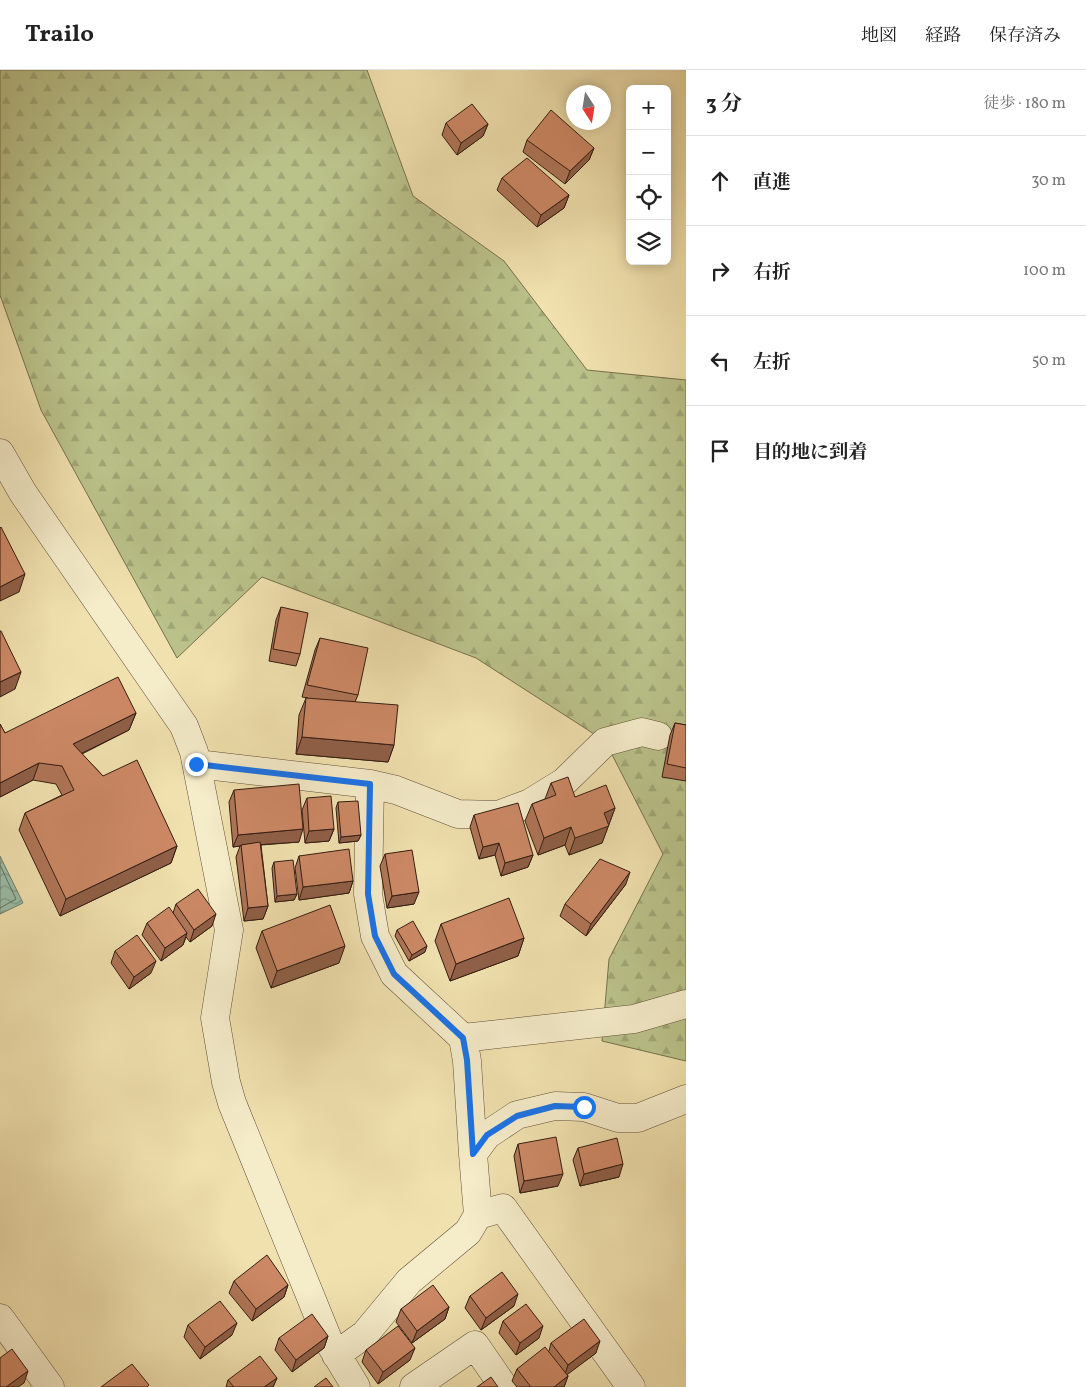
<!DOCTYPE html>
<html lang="ja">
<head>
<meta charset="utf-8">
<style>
  body { margin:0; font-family:Vollkorn,"Noto Serif JP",serif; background:#f6f6f6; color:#222 }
  .controls { position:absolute; right:15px; top:15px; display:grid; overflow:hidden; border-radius:8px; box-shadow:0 2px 12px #0003 }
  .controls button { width:45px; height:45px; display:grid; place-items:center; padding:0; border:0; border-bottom:1px solid #e0e0e0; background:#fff; color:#222; font:25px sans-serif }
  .compass { position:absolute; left:566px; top:15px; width:45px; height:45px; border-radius:50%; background:#fff; box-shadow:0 2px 12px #0003; rotate:168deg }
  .stop { position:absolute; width:15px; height:15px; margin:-11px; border:4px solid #1a73e8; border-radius:50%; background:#fff }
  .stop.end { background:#1a73e8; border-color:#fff; box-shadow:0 1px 5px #0008 }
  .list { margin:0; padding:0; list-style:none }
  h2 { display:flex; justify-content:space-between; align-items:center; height:65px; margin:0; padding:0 20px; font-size:21px }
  h2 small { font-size:16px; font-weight:400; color:#767676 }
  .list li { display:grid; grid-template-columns:32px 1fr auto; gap:15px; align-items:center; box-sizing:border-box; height:90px; padding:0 20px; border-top:1px solid #e0e0e0 }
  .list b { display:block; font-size:19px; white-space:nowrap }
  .list em { font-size:16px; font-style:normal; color:#767676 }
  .icon { flex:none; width:28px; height:28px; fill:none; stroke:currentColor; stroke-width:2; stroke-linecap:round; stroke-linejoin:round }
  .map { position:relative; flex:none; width:686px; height:1317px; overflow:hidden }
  header { display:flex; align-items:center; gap:30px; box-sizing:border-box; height:70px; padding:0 25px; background:#fff; border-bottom:1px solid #e0e0e0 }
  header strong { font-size:24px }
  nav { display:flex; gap:28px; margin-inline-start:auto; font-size:18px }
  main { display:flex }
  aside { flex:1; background:#fff }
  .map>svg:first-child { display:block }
  .forest { fill:url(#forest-firs); stroke:#77704e }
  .water { fill:url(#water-waves); stroke:#717e6d }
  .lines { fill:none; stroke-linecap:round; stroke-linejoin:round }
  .shore { stroke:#676e5e; stroke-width:1 }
  .minor-casing { stroke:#634e3a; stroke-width:29 }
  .minor { stroke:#f5ecca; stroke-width:28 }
  .wall { fill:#af7557; stroke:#341d13 }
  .shaded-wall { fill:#8f5f47; stroke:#341d13 }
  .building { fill:#cc8865; stroke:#341d13 }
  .route { stroke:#1a73e8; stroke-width:6 }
</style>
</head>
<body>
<header>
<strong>Trailo</strong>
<nav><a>地図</a><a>経路</a><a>保存済み</a></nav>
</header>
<main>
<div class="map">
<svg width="686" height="1317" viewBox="0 0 686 1317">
  <defs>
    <pattern id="forest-firs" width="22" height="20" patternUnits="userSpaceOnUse" patternTransform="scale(1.25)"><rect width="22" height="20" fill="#bac28a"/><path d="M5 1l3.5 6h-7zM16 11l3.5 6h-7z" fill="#a0a676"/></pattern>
    <pattern id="water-waves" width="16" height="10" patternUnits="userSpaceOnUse" patternTransform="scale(1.25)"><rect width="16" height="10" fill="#9abea9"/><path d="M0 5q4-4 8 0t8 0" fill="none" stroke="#7e9a88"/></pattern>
  </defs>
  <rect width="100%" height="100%" fill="#f0e1ae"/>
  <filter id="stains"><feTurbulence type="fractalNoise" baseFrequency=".004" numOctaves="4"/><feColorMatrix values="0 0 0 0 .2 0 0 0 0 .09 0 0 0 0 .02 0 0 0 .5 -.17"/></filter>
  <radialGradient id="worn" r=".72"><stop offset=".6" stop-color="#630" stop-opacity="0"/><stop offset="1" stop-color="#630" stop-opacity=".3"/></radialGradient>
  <!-- forest -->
  <path class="forest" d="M 0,0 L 367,0 L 413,126 L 504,191 L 587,300 L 686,310 L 686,991 L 602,971 L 609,889 L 663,784 L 605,671 L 476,588 L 262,507 L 177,588 L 41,340 L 0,225 Z"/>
  <!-- water -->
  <path class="water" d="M 0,786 L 23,833 L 0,844 Z"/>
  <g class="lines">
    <!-- shore -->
    <path class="shore" d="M 0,795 L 16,829 L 0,838"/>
    <defs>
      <path id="minor" d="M 0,383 L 23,423 L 184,656 L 194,682 L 229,860 L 215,948 L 226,1012 L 232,1033 L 329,1272 L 356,1317
        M 197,694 L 370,714 L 396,720 L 458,744 L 498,745 L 530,733 L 564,712 L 605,672 L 642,662 L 658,666
        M 370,714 L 368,824 L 375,866 L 394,904 L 463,968 L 467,991 L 473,1084
        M 463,968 L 634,949 L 686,934
        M 478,1145 L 503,1138 L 631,1317
        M 0,1248 L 50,1317
        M 336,1285 L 365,1264 L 409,1211 L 468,1162 L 478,1145 L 473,1084 L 487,1065 L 517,1045 L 555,1036 L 584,1037 L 618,1048 L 638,1048 L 686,1029
        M 414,1317 L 475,1275 L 504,1317"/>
    </defs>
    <!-- minor casing -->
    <use href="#minor" class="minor-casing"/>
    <!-- minor -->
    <use href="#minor" class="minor"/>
  </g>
  <!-- wall -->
  <path class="wall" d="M 446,53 L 488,54 L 483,66 L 457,85 L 442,65 Z
    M 527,70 L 594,78 L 589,90 L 565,114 L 523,82 Z
    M 502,108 L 569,125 L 564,138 L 537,157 L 497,120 Z
    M 281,537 L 300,584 L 296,596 L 269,591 L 276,550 Z
    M 320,568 L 358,625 L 355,632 L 394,675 L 388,692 L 296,684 L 299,645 L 306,628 L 308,628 L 302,627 L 315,580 Z
    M 136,643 L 129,660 L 82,684 L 103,706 L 177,776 L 171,793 L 60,846 L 19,760 L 25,743 L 62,725 L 56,714 L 33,710 L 0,727 L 0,654 L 5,663 Z
    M 675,653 L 686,655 L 686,711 L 662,707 L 670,665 Z
    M 551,713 L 575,727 L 615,738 L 602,773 L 569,785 L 565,775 L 538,785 L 525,751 L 532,734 L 545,729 Z
    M 234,720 L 299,772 L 261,775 L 268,836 L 263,849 L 244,851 L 236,787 L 240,776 L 233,777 L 229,732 Z
    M 307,728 L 334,759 L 329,771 L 305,773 L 302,740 Z
    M 338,732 L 361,765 L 358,771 L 339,773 L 336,738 Z
    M 474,745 L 533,785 L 528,797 L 501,806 L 495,785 L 479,789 L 470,757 Z
    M 385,784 L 414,834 L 387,838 L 380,796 Z
    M 299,786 L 353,811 L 349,823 L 299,830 L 295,798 Z
    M 274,792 L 297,824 L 294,830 L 275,832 L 272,798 Z
    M 626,814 L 586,866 L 560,846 L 565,834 Z
    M 176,834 L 212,856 L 190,872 L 186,867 L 183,875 L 161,891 L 142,865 L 147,853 L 173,843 Z
    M 441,854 L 524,868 L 518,886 L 450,911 L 435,871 Z
    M 397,860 L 425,882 L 409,891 L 395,866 Z
    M 262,861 L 339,893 L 271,918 L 256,878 Z
    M 115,881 L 151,903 L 129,919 L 111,893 Z
    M 518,1074 L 558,1116 L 520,1123 L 514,1086 Z
    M 578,1078 L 619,1107 L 580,1116 L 573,1090 Z
    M 234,1211 L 288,1215 L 284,1227 L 252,1251 L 229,1223 Z
    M 470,1226 L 514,1236 L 481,1260 L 465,1238 Z
    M 449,1237 L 445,1249 L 412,1273 L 396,1252 L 401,1239 Z
    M 503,1251 L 539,1268 L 516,1285 L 499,1263 Z
    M 188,1255 L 232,1265 L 200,1289 L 184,1267 Z
    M 328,1266 L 324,1278 L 292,1302 L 275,1280 L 279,1268 Z
    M 551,1273 L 596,1283 L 567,1304 L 568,1306 L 564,1317 L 517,1317 L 512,1311 L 517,1299 L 549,1281 Z
    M 366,1280 L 410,1290 L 378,1314 L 362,1292 Z
    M 277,1308 L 273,1317 L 226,1317 L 228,1310 Z"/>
  <!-- shaded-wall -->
  <path class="shaded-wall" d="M 488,54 L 483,66 L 457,85 L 461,73 Z
    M 594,78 L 589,90 L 565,114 L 570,101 Z
    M 569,125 L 564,138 L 537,157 L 541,145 Z
    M 25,504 L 19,522 L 0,531 L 0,517 Z
    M 21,602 L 15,619 L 0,627 L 0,612 Z
    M 136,643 L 129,660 L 66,691 L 73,674 Z
    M 302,667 L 394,675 L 388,692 L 296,684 Z
    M 39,693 L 33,710 L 0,727 L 0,713 Z
    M 615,738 L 602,773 L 569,785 L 575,768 L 604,743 Z
    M 571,757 L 565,775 L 538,785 L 544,768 Z
    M 303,759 L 299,772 L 241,776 L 241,775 L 240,776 L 233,777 L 238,765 Z
    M 334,759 L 329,771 L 305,773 L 309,761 Z
    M 361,765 L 358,771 L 339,773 L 341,767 Z
    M 499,773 L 495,785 L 479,789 L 483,777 Z
    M 177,776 L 171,793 L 60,846 L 66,829 Z
    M 533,785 L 528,797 L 501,806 L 505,793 Z
    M 630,802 L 626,814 L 586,866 L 591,854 Z
    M 353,811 L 349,823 L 299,830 L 303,817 Z
    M 419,822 L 414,834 L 387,838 L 392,826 Z
    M 297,824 L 294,830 L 275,832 L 277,826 Z
    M 268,836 L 263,849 L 244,851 L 248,838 Z
    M 216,844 L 212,856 L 190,872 L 194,860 Z
    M 187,863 L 183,875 L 161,891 L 165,878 Z
    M 524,868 L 518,886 L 450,911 L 456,894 Z
    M 345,876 L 339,893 L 271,918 L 277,901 Z
    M 427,876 L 425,882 L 409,891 L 412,885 Z
    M 156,891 L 151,903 L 129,919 L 134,907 Z
    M 623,1094 L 619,1107 L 580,1116 L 584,1104 Z
    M 563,1104 L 558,1116 L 520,1123 L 524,1111 Z
    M 288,1215 L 284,1227 L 252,1251 L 256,1239 Z
    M 518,1224 L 514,1236 L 481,1260 L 486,1248 Z
    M 449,1237 L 445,1249 L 412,1273 L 417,1261 Z
    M 237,1253 L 232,1265 L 200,1289 L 205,1277 Z
    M 543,1256 L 539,1268 L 516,1285 L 520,1273 Z
    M 328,1266 L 324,1278 L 292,1302 L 296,1290 Z
    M 600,1271 L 596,1283 L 564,1307 L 568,1295 Z
    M 415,1278 L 410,1290 L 378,1314 L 383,1302 Z
    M 28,1301 L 24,1313 L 18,1317 L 6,1317 Z
    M 568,1306 L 564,1317 L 554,1317 Z
    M 277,1308 L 273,1317 L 264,1317 Z"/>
  <!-- building -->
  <path class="building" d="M 472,34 L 488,54 L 461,73 L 446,53 Z
    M 551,40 L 594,78 L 570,101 L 527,70 Z
    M 527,88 L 569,125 L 541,145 L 502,108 Z
    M 1,457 L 25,504 L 0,517 L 0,458 Z
    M 281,537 L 308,543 L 300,584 L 273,579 Z
    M 0,561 L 1,561 L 21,602 L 0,612 Z
    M 320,568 L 368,578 L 358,625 L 307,615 Z
    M 118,607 L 136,643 L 73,674 L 103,706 L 137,690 L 177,776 L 66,829 L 25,743 L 74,720 L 62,696 L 39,693 L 0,713 L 0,654 L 5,663 Z
    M 306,628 L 398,635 L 394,675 L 302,667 Z
    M 675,653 L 686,655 L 686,698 L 667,694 Z
    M 568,707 L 575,727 L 606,715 L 615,738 L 604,743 L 609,756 L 575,768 L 571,757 L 544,768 L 532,734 L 556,725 L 551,713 Z
    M 299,714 L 303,759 L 238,765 L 234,720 Z
    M 331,726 L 334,759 L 309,761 L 307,728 Z
    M 358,731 L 361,765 L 341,767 L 338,732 Z
    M 518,733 L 533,785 L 505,793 L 499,773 L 483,777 L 474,745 Z
    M 260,772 L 268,836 L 248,838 L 241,775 Z
    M 349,779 L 353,811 L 303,817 L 299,786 Z
    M 412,780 L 419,822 L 392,826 L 385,784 Z
    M 600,789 L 630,802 L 591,854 L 565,834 Z
    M 293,790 L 297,824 L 277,826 L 274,792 Z
    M 198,819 L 216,844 L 194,860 L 176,834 Z
    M 509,828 L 524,868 L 456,894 L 441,854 Z
    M 330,835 L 345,876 L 277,901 L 262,861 Z
    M 169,837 L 187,863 L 165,878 L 147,853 Z
    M 413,851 L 427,876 L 412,885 L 397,860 Z
    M 137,865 L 156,891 L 134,907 L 115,881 Z
    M 556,1067 L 563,1104 L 524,1111 L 518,1074 Z
    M 617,1068 L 623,1094 L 584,1104 L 578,1078 Z
    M 267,1185 L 288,1215 L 256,1239 L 234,1211 Z
    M 502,1202 L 518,1224 L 486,1248 L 470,1226 Z
    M 433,1215 L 449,1237 L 417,1261 L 401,1239 Z
    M 220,1231 L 237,1253 L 205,1277 L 188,1255 Z
    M 526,1234 L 543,1256 L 520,1273 L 503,1251 Z
    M 312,1244 L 328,1266 L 296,1290 L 279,1268 Z
    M 584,1249 L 600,1271 L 568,1295 L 551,1273 Z
    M 398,1256 L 415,1278 L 383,1302 L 366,1280 Z
    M 545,1277 L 568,1306 L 554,1317 L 531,1317 L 517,1299 Z
    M 12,1279 L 28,1301 L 6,1317 L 0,1317 L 0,1288 Z
    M 260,1286 L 277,1308 L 264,1317 L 234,1317 L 228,1310 Z
    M 132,1294 L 149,1315 L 147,1317 L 101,1317 Z
    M 491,1307 L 498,1317 L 477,1317 Z
    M 326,1308 L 333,1317 L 314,1317 Z"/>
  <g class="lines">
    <!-- route -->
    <path class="route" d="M 196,694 L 370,714 L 368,824 L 375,866 L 394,904 L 463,968 L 467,990 L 473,1084 L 487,1065 L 517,1046 L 555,1036 L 584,1037"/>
  </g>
  <rect width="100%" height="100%" filter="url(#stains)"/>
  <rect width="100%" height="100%" fill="url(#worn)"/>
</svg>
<div class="controls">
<button>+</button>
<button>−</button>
<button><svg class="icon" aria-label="locate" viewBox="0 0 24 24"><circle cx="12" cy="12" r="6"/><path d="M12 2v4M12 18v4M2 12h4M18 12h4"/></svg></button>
<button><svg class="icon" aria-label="layers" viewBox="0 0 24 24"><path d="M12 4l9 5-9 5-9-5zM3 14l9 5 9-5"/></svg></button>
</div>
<svg class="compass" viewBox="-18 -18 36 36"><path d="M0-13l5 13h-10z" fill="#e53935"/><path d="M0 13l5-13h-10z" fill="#767676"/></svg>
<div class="stop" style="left:584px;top:1037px"></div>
<div class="stop end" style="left:196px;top:694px"></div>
</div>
<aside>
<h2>3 分<small>徒歩 · 180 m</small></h2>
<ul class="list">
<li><svg class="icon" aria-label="ahead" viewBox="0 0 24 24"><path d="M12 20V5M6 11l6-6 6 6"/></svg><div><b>直進</b></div><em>30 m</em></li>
<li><svg class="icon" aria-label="right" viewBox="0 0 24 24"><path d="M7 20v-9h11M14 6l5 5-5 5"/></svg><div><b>右折</b></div><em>100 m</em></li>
<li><svg class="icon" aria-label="left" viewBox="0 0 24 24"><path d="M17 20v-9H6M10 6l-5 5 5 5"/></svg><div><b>左折</b></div><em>50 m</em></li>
<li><svg class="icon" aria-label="arrive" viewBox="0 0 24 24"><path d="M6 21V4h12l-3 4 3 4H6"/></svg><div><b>目的地に到着</b></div></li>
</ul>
</aside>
</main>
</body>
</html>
